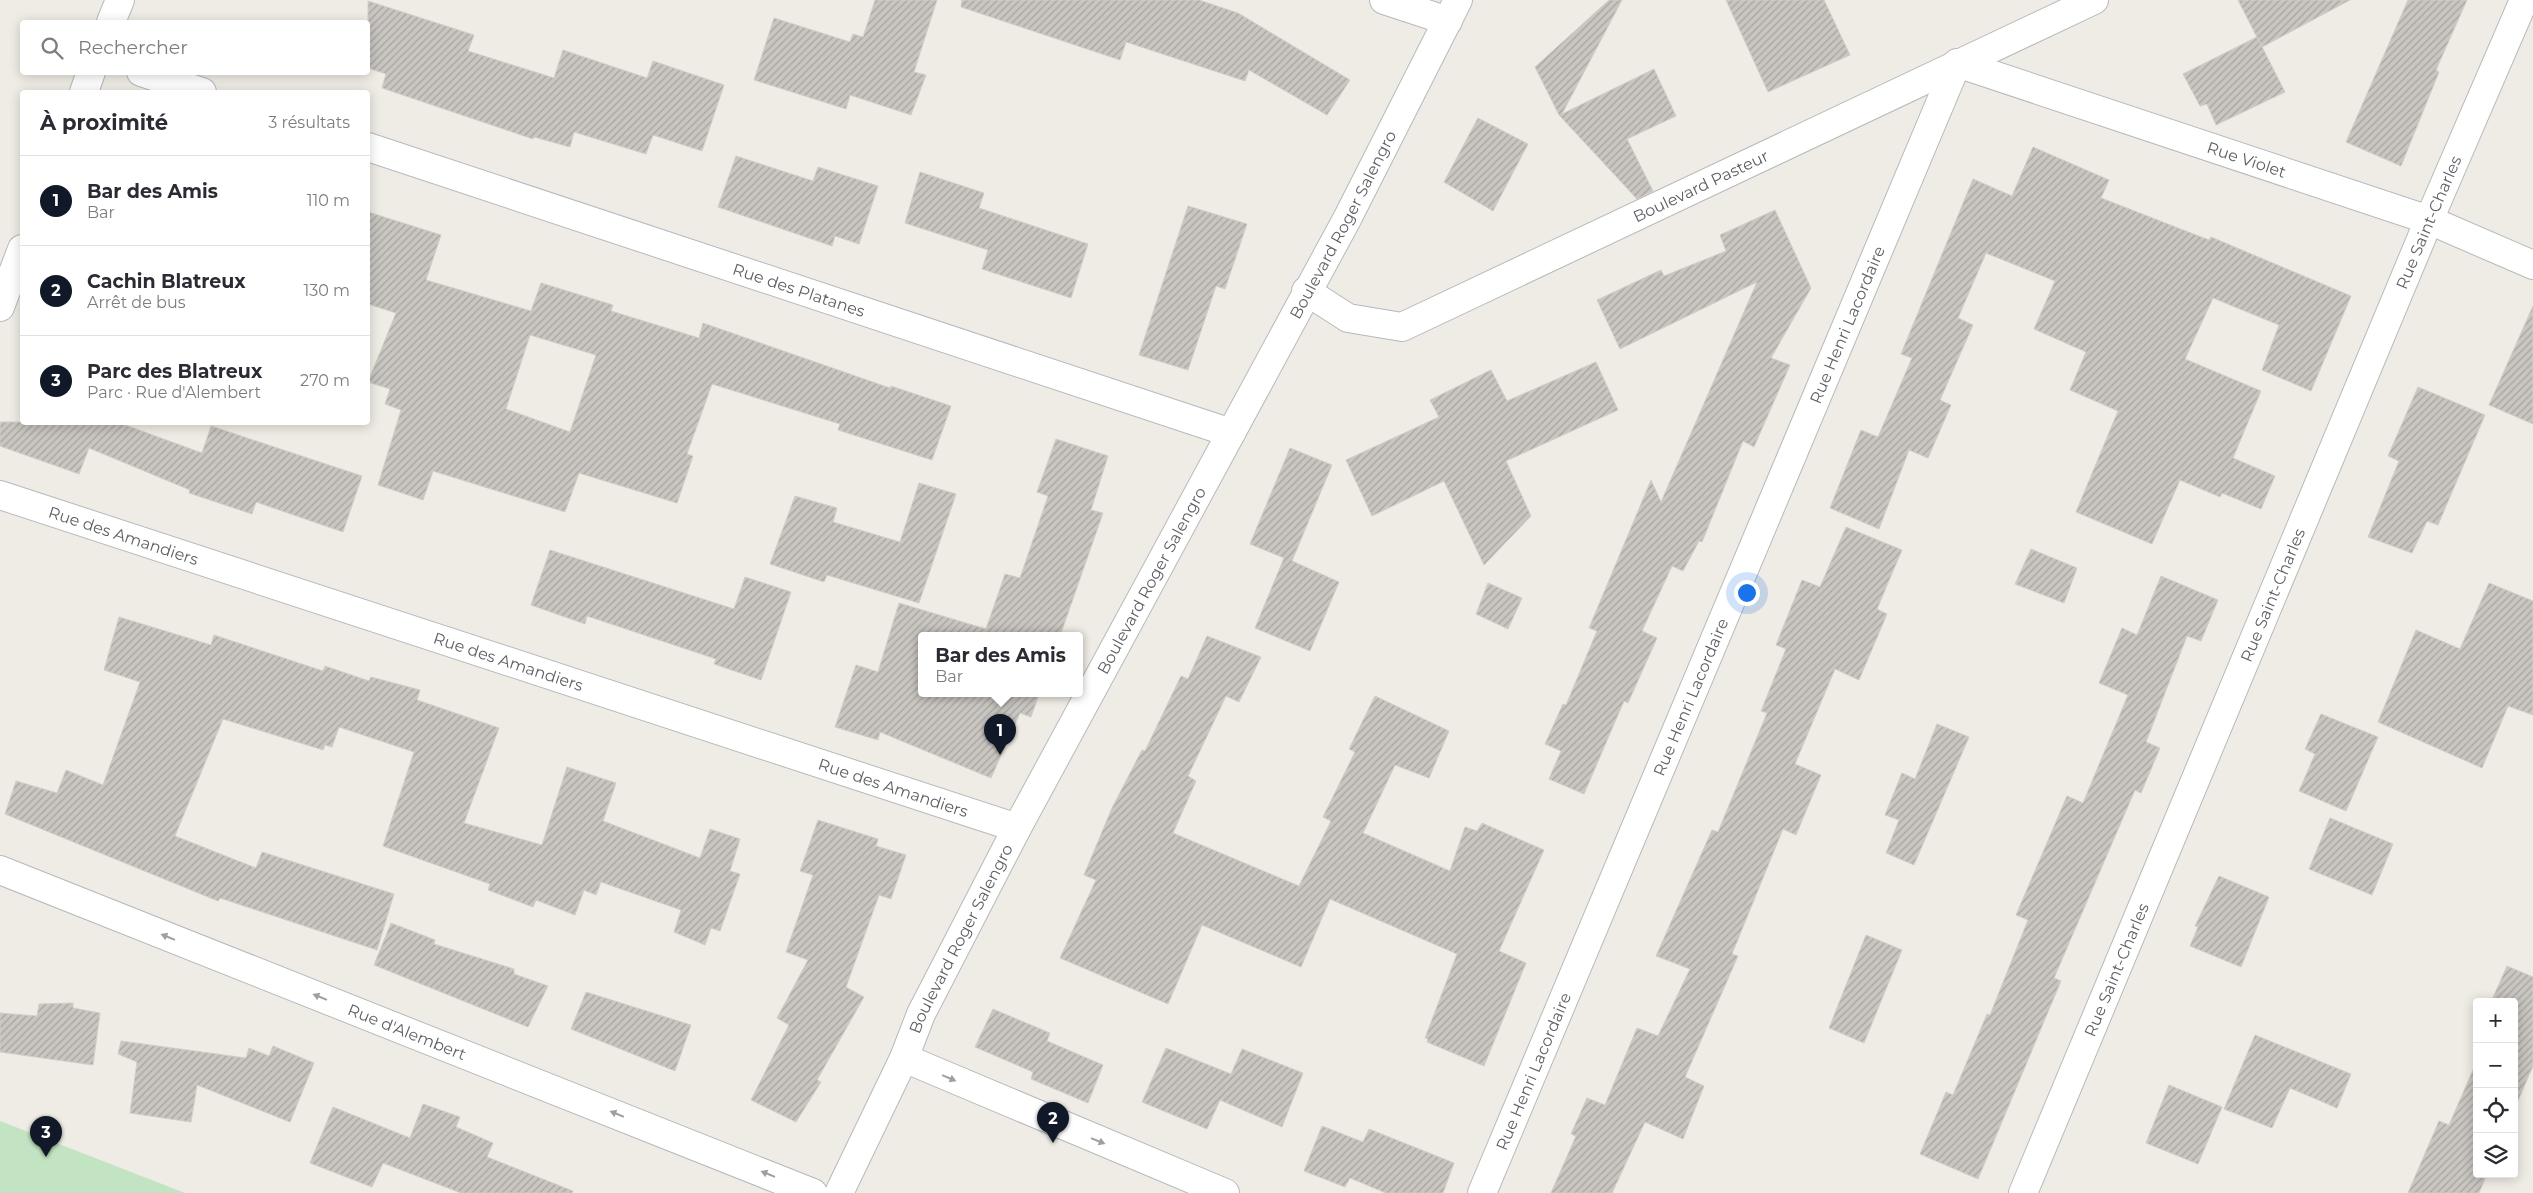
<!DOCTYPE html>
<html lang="fr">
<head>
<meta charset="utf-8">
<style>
  body { margin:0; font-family:Montserrat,sans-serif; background:#f2f2f3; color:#2b2b33 }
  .controls { position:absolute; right:15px; bottom:15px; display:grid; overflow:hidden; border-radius:5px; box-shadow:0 2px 12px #0003 }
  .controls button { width:45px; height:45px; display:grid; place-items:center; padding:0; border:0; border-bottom:1px solid #e1e1e2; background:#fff; color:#2b2b33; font:25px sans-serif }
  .you { position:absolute; left:1746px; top:592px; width:18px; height:18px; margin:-12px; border:4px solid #fff; border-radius:50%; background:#1a73e8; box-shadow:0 0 0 8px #1a73e833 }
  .badge { display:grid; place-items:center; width:32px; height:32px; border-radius:50%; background:#111827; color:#fff; font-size:16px; font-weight:700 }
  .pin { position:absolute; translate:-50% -41px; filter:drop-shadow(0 1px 2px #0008) }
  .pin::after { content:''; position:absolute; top:26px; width:18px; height:15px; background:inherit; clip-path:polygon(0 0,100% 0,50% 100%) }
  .popup { position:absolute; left:918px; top:632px; width:165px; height:65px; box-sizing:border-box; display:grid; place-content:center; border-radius:5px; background:#fff; filter:drop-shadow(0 1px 4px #0005); font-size:16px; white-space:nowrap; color:#7c7c81 }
  .popup b { font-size:19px; color:#2b2b33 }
  .popup::after { content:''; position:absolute; left:50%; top:100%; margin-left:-10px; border:10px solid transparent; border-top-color:#fff }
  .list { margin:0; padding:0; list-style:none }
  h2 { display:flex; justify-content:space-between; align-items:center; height:65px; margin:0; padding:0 20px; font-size:21px }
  h2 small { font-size:16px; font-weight:400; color:#7c7c81 }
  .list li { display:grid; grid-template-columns:32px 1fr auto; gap:15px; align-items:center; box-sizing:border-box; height:90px; padding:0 20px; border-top:1px solid #e1e1e2 }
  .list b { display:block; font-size:19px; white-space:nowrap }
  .list p { margin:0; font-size:16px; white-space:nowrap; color:#7c7c81 }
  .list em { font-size:16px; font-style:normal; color:#7c7c81 }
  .icon { flex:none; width:28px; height:28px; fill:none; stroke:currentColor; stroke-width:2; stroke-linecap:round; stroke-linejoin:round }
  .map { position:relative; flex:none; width:2533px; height:1193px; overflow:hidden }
  .search { position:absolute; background:#fff; box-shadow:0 2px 12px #0003; left:20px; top:20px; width:350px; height:55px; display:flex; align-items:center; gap:12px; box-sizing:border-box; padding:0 18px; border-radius:5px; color:#7c7c81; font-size:19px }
  .panel { position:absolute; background:#fff; box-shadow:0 2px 12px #0003; left:20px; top:90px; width:350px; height:335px; border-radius:5px }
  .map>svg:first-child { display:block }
  .park { fill:#c2e4c3 }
  .building { fill:url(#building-hatch); stroke:#d2cec3; fill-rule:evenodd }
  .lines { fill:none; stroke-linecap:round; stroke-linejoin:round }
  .minor-casing { stroke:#b6b9bd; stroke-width:30 }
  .minor { stroke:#fff; stroke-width:28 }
  .oneway { fill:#9d9fa2 }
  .labels { text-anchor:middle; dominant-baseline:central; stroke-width:5; stroke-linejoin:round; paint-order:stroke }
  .street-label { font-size:16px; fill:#5c5f64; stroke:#fff }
</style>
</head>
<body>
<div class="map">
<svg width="2533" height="1193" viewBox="0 0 2533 1193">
  <defs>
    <pattern id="building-hatch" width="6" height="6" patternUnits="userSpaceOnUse" patternTransform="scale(1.25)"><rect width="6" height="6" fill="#c9c6c1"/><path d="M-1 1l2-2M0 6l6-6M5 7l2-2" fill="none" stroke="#a6a4a0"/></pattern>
  </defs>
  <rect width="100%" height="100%" fill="#eeece4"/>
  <!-- park -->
  <path class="park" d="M 0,1121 L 185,1193 L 0,1193 Z"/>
  <!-- building -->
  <path class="building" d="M 875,0 L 937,0 L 914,72 L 926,75 L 911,115 L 850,95 L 846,109 L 754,80 L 774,18 L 850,42 L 853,34 L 863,37 Z
    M 962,0 L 1199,0 L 1238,13 L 1350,80 L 1327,115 L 1249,70 L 1245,81 L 1126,42 L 1120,60 L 961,7 Z
    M 1609,0 L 1622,0 L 1562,114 L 1654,69 L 1676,116 L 1627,139 L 1653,191 L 1637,199 L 1559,115 L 1535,67 Z
    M 1726,0 L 1824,0 L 1850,55 L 1768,92 Z
    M 2238,0 L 2350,0 L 2262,47 Z
    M 2408,0 L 2467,0 L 2436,70 L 2439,72 L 2401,166 L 2346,142 Z
    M 368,1 L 474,35 L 468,51 L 554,78 L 563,50 L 647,78 L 653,61 L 724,85 L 702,151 L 653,135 L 646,154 L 574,132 L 570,147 L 534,137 L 533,139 L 382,88 L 386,74 L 368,68 Z
    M 2257,37 L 2285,92 L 2216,125 L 2207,104 L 2200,106 L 2183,74 Z
    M 1478,118 L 1528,144 L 1493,211 L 1444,182 Z
    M 2033,147 L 2109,180 L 2101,198 L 2209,240 L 2211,237 L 2351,296 L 2311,391 L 2262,370 L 2279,325 L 2213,298 L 2185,359 L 2261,391 L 2233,458 L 2275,476 L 2261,509 L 2222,493 L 2220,497 L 2180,480 L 2152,544 L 2076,512 L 2118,411 L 2070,390 L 2086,352 L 2034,329 L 2055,281 L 1986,253 L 1958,318 L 1973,325 L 1940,400 L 1951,405 L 1928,458 L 1909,450 L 1879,529 L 1830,508 L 1861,430 L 1878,437 L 1912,358 L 1901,354 L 1973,179 L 2012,196 Z
    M 736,156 L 813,181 L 818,167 L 878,186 L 859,244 L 835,236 L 832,246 L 718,207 Z
    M 920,172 L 984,193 L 979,208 L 1088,244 L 1071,298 L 982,269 L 988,250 L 905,223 Z
    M 1188,206 L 1247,224 L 1225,289 L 1216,286 L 1188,370 L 1139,355 Z
    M 1775,210 L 1811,288 L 1771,358 L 1790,365 L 1754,447 L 1743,441 L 1702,542 L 1699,541 L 1683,571 L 1672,566 L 1642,631 L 1657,638 L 1628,703 L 1624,701 L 1584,794 L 1549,779 L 1561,751 L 1545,744 L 1563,704 L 1566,705 L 1597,631 L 1589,628 L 1651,480 L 1661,502 L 1757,282 L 1620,349 L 1597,300 L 1661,270 L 1664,276 L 1726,251 L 1720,235 Z
    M 368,212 L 441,235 L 426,280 L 531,311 L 541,283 L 613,305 L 611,311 L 699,338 L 703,323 L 890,388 L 891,386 L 951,406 L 932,460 L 838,430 L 840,424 L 712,384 L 687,454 L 693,456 L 677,503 L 579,473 L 565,512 L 433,471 L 423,500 L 378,485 L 401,410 L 385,404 L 390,389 L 368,382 L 396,313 L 368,304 ZM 530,335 L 596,355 L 570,432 L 506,409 Z
    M 2533,306 L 2533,424 L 2489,405 Z
    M 1596,362 L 1618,410 L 1506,461 L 1531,516 L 1484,565 L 1444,481 L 1372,516 L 1346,460 L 1439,417 L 1430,400 L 1491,370 L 1507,401 Z
    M 2418,387 L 2485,415 L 2438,525 L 2427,521 L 2412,553 L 2368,537 L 2399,461 L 2388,456 Z
    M 0,422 L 117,422 L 202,453 L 211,426 L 362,476 L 343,532 L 256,502 L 252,514 L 189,493 L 190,490 L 89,448 L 79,474 L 0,446 Z
    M 1056,439 L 1108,456 L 1091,510 L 1103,513 L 1060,636 L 921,636 L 921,694 L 1039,694 L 1031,717 L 1020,713 L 991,778 L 880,732 L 878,740 L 835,727 L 856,665 L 878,672 L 899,603 L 986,629 L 1005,574 L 1020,578 L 1048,496 L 1037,492 Z
    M 1290,448 L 1332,465 L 1292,561 L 1339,582 L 1310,651 L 1255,628 L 1284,558 L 1250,544 Z
    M 919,483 L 956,494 L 919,603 L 827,575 L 824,582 L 770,564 L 795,496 L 837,508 L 833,522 L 900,542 Z
    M 1846,527 L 1902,550 L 1877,609 L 1887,614 L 1859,680 L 1835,669 L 1795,764 L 1821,775 L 1796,835 L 1783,829 L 1732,954 L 1738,956 L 1685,1077 L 1704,1086 L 1683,1139 L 1645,1122 L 1612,1193 L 1551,1193 L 1576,1136 L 1571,1134 L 1587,1098 L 1605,1105 L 1637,1028 L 1658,1036 L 1690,969 L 1656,956 L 1712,830 L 1718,832 L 1767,713 L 1761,711 L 1786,649 L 1776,645 L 1802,580 L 1820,587 Z
    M 2031,549 L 2077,568 L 2064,603 L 2015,584 Z
    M 550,550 L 734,609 L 745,577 L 791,592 L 761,680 L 714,664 L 716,659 L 587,616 L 585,624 L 531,605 Z
    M 2161,576 L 2218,600 L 2201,641 L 2187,636 L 2146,742 L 2160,748 L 2141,793 L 2135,790 L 2054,978 L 2061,981 L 1978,1179 L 1920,1154 L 1946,1092 L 1953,1095 L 1987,1014 L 1990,1015 L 2028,920 L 2016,915 L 2067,796 L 2083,803 L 2128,695 L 2099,683 L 2122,628 L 2137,635 Z
    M 1488,583 L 1522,598 L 1508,629 L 1476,614 Z
    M 2489,583 L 2533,601 L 2533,715 L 2508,706 L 2482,768 L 2378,722 L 2416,630 L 2460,649 Z
    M 119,617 L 211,645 L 214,635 L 323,671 L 325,666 L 369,681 L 371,677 L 420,690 L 417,700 L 499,728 L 464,823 L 542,845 L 567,767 L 616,783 L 603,821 L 700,858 L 710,829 L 740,839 L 730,871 L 740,874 L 720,931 L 711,928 L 705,945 L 674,932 L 681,910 L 601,882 L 596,895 L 584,890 L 575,915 L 536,900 L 533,907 L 488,890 L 490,884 L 383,846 L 414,752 L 339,727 L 332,747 L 325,745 L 323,750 L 223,719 L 175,836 L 256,868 L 262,852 L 394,894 L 377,950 L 220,898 L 218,901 L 5,814 L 16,781 L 57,793 L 66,770 L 103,785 L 140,682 L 104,670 Z
    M 1207,636 L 1261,657 L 1239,702 L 1226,696 L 1188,776 L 1196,781 L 1173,833 L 1299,886 L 1331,821 L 1323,817 L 1355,752 L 1349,749 L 1375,696 L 1449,731 L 1429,778 L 1395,765 L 1363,833 L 1450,871 L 1465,827 L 1477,831 L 1482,823 L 1544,850 L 1499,951 L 1526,963 L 1484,1066 L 1427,1042 L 1428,1039 L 1425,1038 L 1457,954 L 1330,899 L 1301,967 L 1202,925 L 1168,1004 L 1060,958 L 1096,880 L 1084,875 L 1112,808 L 1142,750 L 1145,751 L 1181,676 L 1188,679 Z
    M 2321,714 L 2378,737 L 2346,811 L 2299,791 L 2315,754 L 2305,749 Z
    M 1937,724 L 1969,737 L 1914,865 L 1886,853 L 1899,820 L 1885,815 L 1902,773 L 1915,779 Z
    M 2330,818 L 2393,844 L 2372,895 L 2309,869 Z
    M 818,820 L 878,839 L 876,846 L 906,855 L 891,899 L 879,895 L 846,987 L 864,997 L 817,1080 L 821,1082 L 796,1122 L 751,1100 L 789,1025 L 777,1018 L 808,960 L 786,952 L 813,875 L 800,871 Z
    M 2219,876 L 2269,897 L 2241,967 L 2190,946 L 2198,927 L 2195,926 Z
    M 391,923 L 435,940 L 434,944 L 514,969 L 514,974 L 548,986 L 528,1027 L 374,965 Z
    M 1866,935 L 1902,950 L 1864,1043 L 1829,1028 Z
    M 2507,966 L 2533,977 L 2533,1066 L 2514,1110 L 2514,1002 L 2491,1002 Z
    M 586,992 L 691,1025 L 675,1071 L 571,1029 Z
    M 73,1003 L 73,1008 L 100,1013 L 93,1065 L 0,1052 L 0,1013 L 37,1016 L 39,1004 Z
    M 993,1009 L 1050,1033 L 1047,1041 L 1103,1065 L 1088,1103 L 1031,1079 L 1033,1072 L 975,1047 Z
    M 2255,1035 L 2351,1074 L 2337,1108 L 2290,1088 L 2272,1128 L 2224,1109 Z
    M 121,1041 L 246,1058 L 249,1048 L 269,1056 L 273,1046 L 314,1063 L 290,1122 L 197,1085 L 191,1122 L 130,1113 L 137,1062 L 118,1054 Z
    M 1166,1048 L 1231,1074 L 1242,1049 L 1303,1073 L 1282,1127 L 1220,1100 L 1207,1129 L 1142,1102 Z
    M 2477,1061 L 2477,1174 L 2487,1174 L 2479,1193 L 2408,1193 L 2439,1121 L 2449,1125 Z
    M 2169,1085 L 2222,1107 L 2198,1164 L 2146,1143 Z
    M 423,1104 L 460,1117 L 456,1127 L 493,1143 L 487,1157 L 573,1191 L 572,1193 L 461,1193 L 383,1163 L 372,1187 L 310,1163 L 333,1107 L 410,1138 Z
    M 1322,1126 L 1363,1142 L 1369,1129 L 1454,1163 L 1443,1193 L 1386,1193 L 1350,1178 L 1345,1187 L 1304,1171 Z"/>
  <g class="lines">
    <defs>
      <g id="minor">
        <path d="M 1384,0 L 1448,21"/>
        <path d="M 111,22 L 120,0"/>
        <path d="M 141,72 L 202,92"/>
        <path d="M 84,92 L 91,72"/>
        <path id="s1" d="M 368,147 L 1231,433"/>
        <path id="s2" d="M 1306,291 L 1348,318 L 1402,327 L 2094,0"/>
        <path d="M 0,307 L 22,249"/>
        <path id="s3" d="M 0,495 L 1017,828"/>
        <path id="s4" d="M 0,870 L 813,1193"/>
        <path d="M 904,1058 L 1225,1193"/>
        <path id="s5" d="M 839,1193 L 904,1058 L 921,1014 L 1017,828 L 1347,219 L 1458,0"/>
        <path id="s6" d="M 1482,1193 L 1957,63 L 2429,220 L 2533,265"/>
        <path id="s7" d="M 2023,1193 L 2429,220 L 2524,0"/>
      </g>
    </defs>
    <!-- minor casing -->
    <use href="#minor" class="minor-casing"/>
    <!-- minor -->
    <use href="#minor" class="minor"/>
  </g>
  <!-- one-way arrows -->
  <defs><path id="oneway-solid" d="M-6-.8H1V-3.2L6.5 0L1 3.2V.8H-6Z" transform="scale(1.25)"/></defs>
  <g class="oneway">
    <use href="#oneway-solid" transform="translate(168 937) rotate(-158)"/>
    <use href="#oneway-solid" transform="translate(320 997) rotate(-158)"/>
    <use href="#oneway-solid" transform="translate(949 1078) rotate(23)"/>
    <use href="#oneway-solid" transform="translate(617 1114) rotate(-158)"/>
    <use href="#oneway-solid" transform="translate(1098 1141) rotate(22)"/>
    <use href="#oneway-solid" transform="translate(768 1174) rotate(-158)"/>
  </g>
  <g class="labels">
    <!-- street labels -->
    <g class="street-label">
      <text stroke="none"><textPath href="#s6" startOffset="1531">Rue Violet</textPath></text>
      <text stroke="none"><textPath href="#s2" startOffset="435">Boulevard Pasteur</textPath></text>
      <text stroke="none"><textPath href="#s7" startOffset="1052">Rue Saint-Charles</textPath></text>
      <text stroke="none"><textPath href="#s5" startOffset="1092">Boulevard Roger Salengro</textPath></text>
      <text stroke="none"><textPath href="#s1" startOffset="454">Rue des Platanes</textPath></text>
      <text stroke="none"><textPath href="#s6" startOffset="942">Rue Henri Lacordaire</textPath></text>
      <text stroke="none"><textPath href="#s3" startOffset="130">Rue des Amandiers</textPath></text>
      <text stroke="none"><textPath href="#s5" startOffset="688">Boulevard Roger Salengro</textPath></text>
      <text stroke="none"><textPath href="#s7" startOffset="648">Rue Saint-Charles</textPath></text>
      <text stroke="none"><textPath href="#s3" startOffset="535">Rue des Amandiers</textPath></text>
      <text stroke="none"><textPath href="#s6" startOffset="538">Rue Henri Lacordaire</textPath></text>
      <text stroke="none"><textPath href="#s3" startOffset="940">Rue des Amandiers</textPath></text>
      <text stroke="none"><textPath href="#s5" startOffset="282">Boulevard Roger Salengro</textPath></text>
      <text stroke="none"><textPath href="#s7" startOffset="242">Rue Saint-Charles</textPath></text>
      <text stroke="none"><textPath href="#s4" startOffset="438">Rue d'Alembert</textPath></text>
      <text stroke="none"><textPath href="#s6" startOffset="132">Rue Henri Lacordaire</textPath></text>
    </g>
  </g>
</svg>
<div class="controls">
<button>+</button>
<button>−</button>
<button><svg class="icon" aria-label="locate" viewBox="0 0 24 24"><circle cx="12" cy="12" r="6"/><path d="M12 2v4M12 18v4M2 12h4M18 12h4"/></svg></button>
<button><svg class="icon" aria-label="layers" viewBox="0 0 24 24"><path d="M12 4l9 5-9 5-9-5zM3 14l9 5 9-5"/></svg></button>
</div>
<div class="you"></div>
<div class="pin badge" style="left:1000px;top:755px">1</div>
<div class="popup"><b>Bar des Amis</b>Bar</div>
<div class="pin badge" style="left:1053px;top:1143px">2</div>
<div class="pin badge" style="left:46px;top:1157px">3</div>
<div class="search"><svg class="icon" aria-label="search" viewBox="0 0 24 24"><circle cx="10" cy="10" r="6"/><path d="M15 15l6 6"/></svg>Rechercher</div>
<section class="panel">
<h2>À proximité<small>3 résultats</small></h2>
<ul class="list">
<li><span class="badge">1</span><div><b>Bar des Amis</b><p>Bar</p></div><em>110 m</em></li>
<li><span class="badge">2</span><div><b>Cachin Blatreux</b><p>Arrêt de bus</p></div><em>130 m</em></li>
<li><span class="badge">3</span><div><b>Parc des Blatreux</b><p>Parc · Rue d'Alembert</p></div><em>270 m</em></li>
</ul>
</section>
</div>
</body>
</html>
